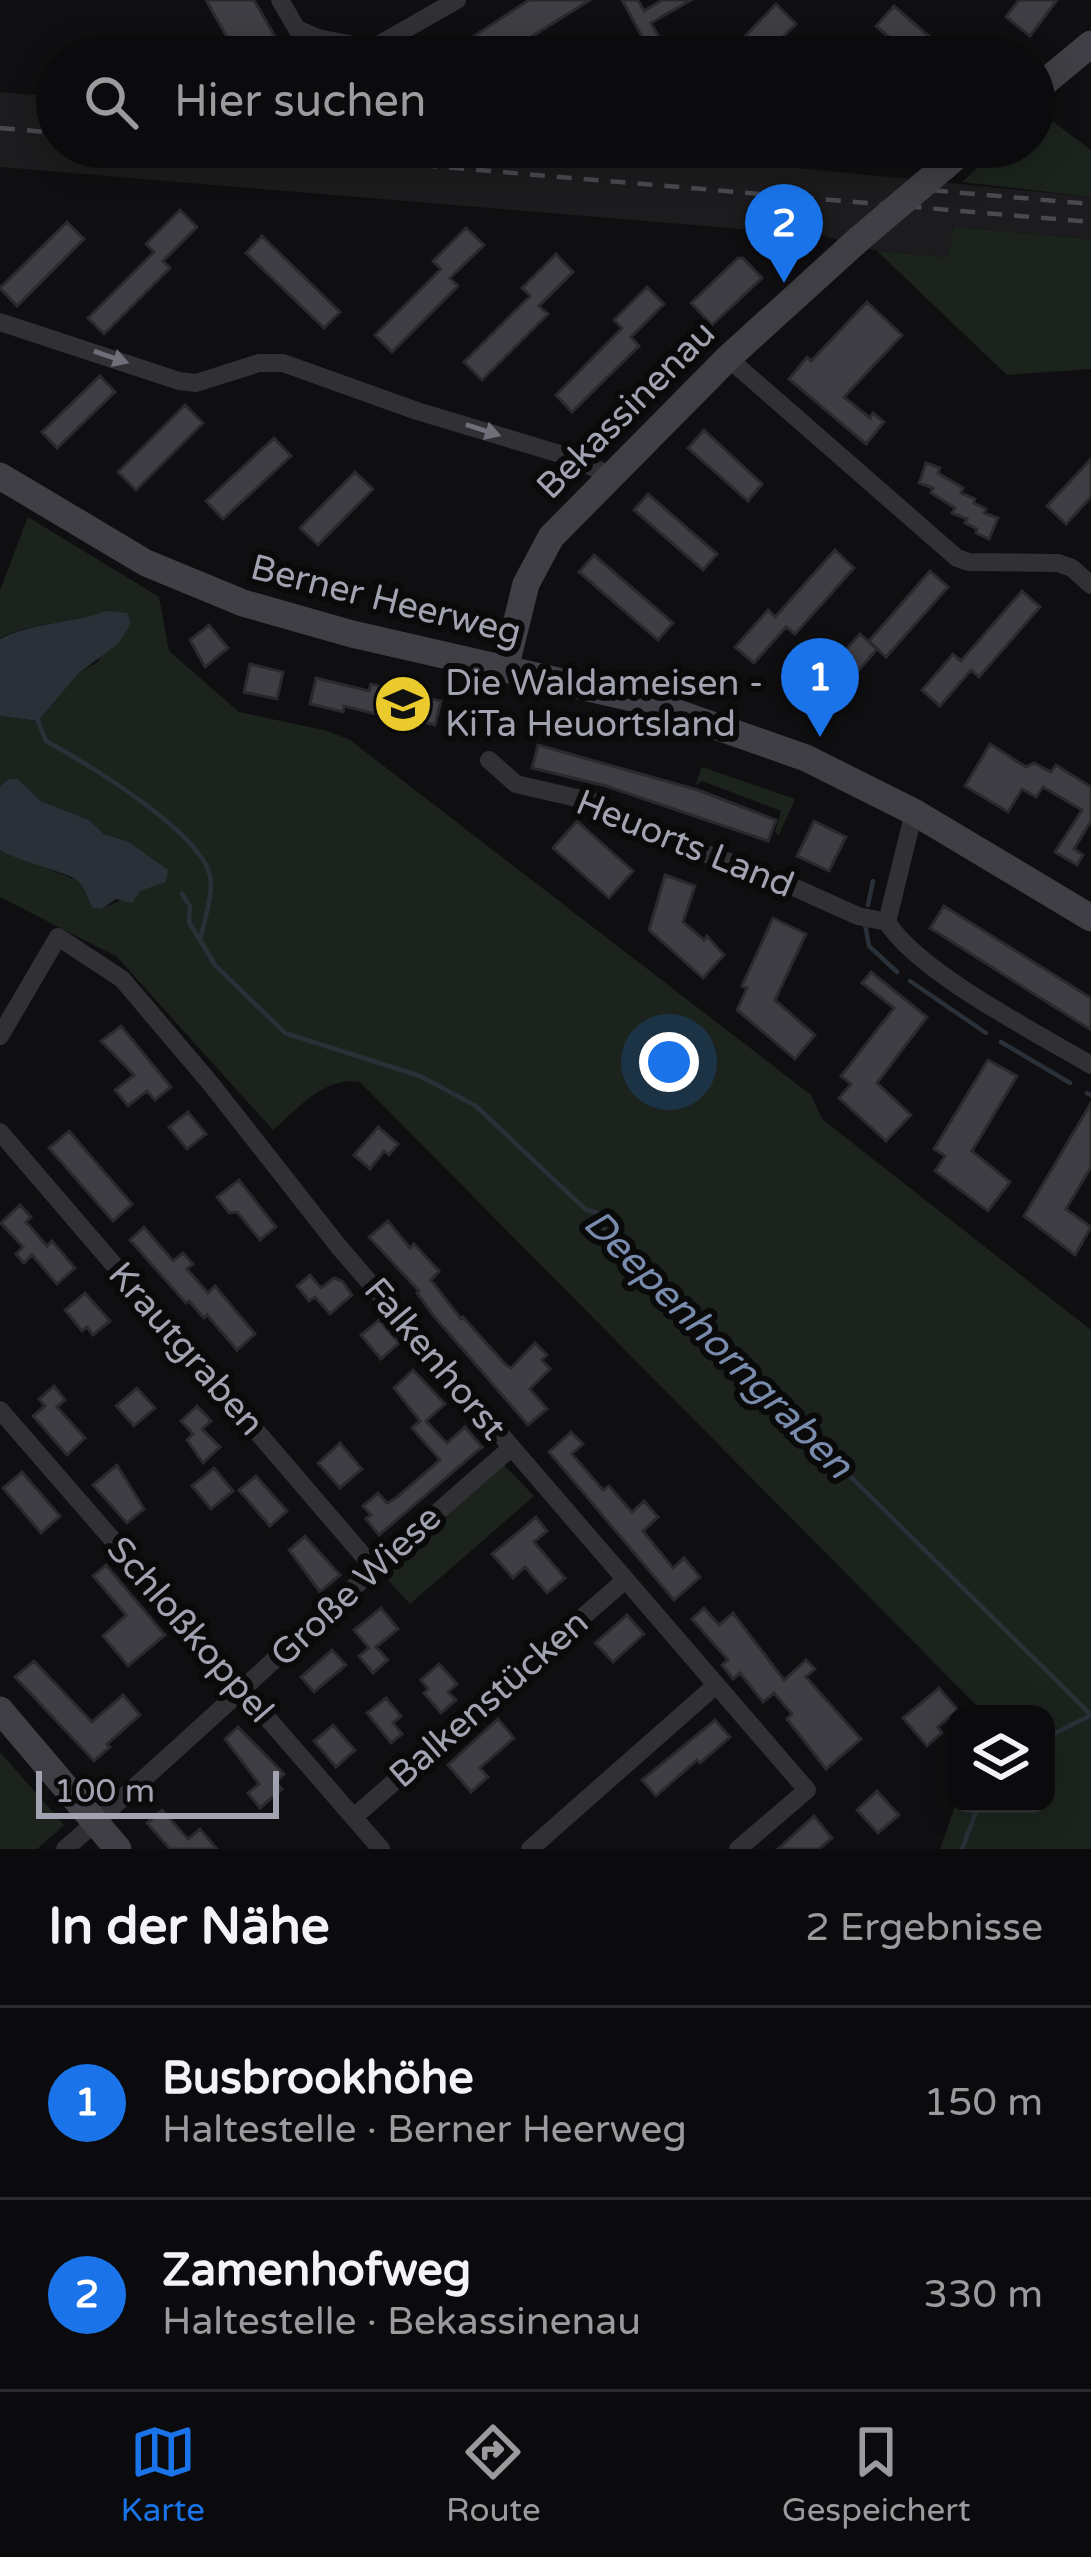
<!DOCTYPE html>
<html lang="de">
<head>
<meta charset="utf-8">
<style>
  body { margin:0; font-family:"Varela Round",sans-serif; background:#19191b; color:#f1f3f6 }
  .controls { position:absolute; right:36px; bottom:36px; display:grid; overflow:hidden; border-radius:24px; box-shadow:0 6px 30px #0003 }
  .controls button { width:108px; height:108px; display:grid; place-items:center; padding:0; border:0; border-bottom:3px solid #2b2b2e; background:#0b0b0d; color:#f1f3f6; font:60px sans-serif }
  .scale { position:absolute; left:36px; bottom:30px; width:243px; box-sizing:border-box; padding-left:12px; border:6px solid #a1a3b1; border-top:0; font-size:33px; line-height:42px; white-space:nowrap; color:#a1a3b1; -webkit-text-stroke:9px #0b0a0b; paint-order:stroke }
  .you { position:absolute; left:669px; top:1062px; width:42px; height:42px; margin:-30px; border:9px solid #fff; border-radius:50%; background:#1a73e8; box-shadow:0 0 0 18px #1a73e833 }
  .badge { display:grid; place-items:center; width:78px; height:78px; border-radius:50%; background:#1a73e8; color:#fff; font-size:39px; font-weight:700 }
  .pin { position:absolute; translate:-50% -99px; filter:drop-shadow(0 3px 6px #0008) }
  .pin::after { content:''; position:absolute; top:63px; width:42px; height:36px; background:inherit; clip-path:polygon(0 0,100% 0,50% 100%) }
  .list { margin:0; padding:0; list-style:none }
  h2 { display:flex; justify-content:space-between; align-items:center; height:156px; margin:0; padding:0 48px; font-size:51px }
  h2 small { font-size:39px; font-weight:400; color:#9a9b9d }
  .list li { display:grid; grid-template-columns:78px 1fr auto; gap:36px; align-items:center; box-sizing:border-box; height:192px; padding:0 48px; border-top:3px solid #2b2b2e }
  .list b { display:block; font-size:45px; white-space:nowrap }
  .list p { margin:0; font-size:39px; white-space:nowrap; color:#9a9b9d }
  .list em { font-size:39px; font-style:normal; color:#9a9b9d }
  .icon { flex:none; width:66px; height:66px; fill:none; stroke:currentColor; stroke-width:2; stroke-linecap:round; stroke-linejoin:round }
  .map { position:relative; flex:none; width:1091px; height:1849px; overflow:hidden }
  .search { position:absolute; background:#0b0b0d; box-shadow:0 6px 30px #0003; left:36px; right:36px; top:36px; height:132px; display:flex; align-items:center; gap:30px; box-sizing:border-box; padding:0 42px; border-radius:66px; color:#9a9b9d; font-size:45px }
  .sheet { height:540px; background:#0b0b0d }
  nav { display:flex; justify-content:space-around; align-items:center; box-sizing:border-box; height:168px; border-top:3px solid #2b2b2e; background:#0b0b0d; font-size:33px; color:#9a9b9d }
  nav a { display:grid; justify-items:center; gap:6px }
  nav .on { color:#1a73e8 }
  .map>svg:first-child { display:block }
  .built { fill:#1c1b1d }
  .green { fill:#1c231d }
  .water { fill:#293038 }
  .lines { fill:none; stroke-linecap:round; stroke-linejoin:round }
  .stream { stroke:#293038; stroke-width:4.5 }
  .building { fill:#3f3e44; stroke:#2a292d; stroke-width:3 }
  .street { stroke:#303035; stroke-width:18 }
  .secondary { stroke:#3f3f45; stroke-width:27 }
  .rail { stroke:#494a50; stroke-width:4.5; stroke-dasharray:15 12; stroke-linecap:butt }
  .secondary-bridge { stroke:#3f3f45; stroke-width:27 }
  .oneway { fill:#6e6f79 }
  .labels { text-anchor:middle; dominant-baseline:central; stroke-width:12; stroke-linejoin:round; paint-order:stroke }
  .street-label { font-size:36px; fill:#a1a3b1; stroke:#0b0a0b }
  .poi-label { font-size:36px; fill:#a1a3b1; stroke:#0b0a0b; text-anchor:start }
  .water-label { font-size:39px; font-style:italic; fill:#788bac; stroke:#0b0a0b }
</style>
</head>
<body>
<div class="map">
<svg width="1091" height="1849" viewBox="0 0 1091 1849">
  <rect width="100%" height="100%" fill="#0f0f11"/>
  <!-- built -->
  <path class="built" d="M 0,92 L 57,97 L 57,147 L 585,147 L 1091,197 L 1091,239 L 954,227 L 948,257 L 877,251 L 825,236 L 0,167 Z"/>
  <!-- green -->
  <path class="green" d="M 1040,112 L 1091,150 L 1091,197 L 962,182 L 998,147 L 1034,147 L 1034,117 Z
    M 954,227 L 1091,239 L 1091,369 L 1007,375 L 877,251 L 948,257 Z
    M 28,517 L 159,597 L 169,651 L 239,712 L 328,731 L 350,740 L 811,1095 L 822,1119 L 1091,1330 L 1091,1849 L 940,1849 L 956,1803 L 1046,1804 L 1046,1714 L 985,1714 L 360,1082 C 324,1076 299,1108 273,1130 L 117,957 L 0,897 L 0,850 L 79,881 L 93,908 L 102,909 L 153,884 L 127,841 L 104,834 L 89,820 L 41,801 L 18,779 L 0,786 L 0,716 L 38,721 L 79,673 L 99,661 L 106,611 C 71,624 33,622 0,638 L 0,590 Z
    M 702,767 L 795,799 L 779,835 L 775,832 L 781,811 L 702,781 L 695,786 Z
    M 503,1464 L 534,1496 L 410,1604 L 379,1570 Z
    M 0,1752 L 64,1825 L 37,1849 L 0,1849 Z"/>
  <!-- water -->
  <path class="water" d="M 106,611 L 127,613 L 131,623 L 119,643 L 79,673 L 38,721 L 0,716 L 0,639 C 33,622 71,624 106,611 Z
    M 9,779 L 18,779 L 41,801 L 89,820 L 104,834 L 127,841 L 168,870 L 166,882 L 140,891 L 132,903 L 116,899 L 102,909 L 93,908 C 88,900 84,887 78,881 C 70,873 17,861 0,850 L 0,786 Z"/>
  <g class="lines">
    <!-- stream -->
    <path class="stream" d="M 38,721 L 46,741 C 86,763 200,831 210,876 C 214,894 203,923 200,941
      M 182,894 L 190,906 L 189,922 L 215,965 L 285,1033 L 420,1076 L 476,1106 L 585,1209 L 600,1214 L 604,1229 L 614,1242 L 1091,1715
      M 868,905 L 873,881
      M 865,924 L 869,946 L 897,972
      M 910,981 L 986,1033
      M 1001,1042 L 1070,1083
      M 1087,1093 L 1091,1095
      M 1046,1738 L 1089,1716
      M 962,1849 L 979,1804"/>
  </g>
  <!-- building -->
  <path class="building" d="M 206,0 L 254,0 L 281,47 L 264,57 L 238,57 Z
    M 529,0 L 590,0 L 499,57 L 442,57 Z
    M 622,0 L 638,0 L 644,11 L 662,0 L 691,0 L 651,23 L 659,37 L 651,41 L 660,57 L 642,57 L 638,49 L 646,44 Z
    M 1019,0 L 1057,0 L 1030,36 L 1006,17 Z
    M 776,4 L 796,24 L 763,57 L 725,57 Z
    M 894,6 L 953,57 L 912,57 L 876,26 Z
    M 180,210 L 197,227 L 163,261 L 170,268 L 104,334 L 88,318 L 154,252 L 146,244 Z
    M 67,222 L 84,239 L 17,306 L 0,288 Z
    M 466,228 L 484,245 L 450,278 L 458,286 L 392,352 L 375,335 L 441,269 L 433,261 Z
    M 262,236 L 340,312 L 324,328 L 246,253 Z
    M 556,254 L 573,272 L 539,306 L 548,314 L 482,380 L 464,362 L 530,296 L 522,288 Z
    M 738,258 L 743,258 L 762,278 L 712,325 L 691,303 Z
    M 647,287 L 664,304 L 631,337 L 639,346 L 572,412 L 556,395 L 622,328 L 614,320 Z
    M 867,302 L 902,335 L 844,397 L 870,418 L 873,413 L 884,422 L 866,444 L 789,379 L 807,357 L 811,361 Z
    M 100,376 L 115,392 L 57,448 L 42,432 Z
    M 185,405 L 203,423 L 136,490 L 118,472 Z
    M 704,430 L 762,484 L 748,501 L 688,448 Z
    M 274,438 L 291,456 L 223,519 L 206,501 Z
    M 1091,459 L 1091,497 L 1066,524 L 1047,506 Z
    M 926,463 L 940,468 L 938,473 L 963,488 L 961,493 L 975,499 L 974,503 L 986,509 L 984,513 L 998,518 L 989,539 L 976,533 L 977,529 L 965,523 L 967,519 L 952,513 L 955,508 L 931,493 L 933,488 L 919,483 Z
    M 355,472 L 373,489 L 318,545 L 300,528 Z
    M 648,494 L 717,554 L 703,570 L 634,510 Z
    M 835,550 L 854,568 L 795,634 L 786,627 L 754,663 L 735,647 L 768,610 L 775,617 Z
    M 594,555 L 673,623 L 658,640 L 579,572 Z
    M 930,571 L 948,587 L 886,657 L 869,641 Z
    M 1022,591 L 1040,607 L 979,677 L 971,670 L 940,706 L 922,690 L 953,654 L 961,661 Z
    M 209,625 L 228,648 L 205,667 L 190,640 Z
    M 860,634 L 877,649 L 847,684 L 829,668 Z
    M 250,664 L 283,672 L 277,699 L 244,692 Z
    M 316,678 L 369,691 L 371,684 L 441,701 L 435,725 L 418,721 L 419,716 L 390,709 L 388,717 L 344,706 L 343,712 L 310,704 Z
    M 990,744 L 1026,767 L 1034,763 L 1051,772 L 1056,765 L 1091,787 L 1091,821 L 1074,849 L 1083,855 L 1077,865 L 1055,852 L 1082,810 L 1043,787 L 1036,797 L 1022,789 L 1008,812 L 965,786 Z
    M 538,745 L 698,790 L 776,820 L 768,841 L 606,786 L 532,768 Z
    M 577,821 L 633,871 L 609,898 L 553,848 Z
    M 814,821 L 846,837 L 829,871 L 797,856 Z
    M 665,875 L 695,886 L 683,922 L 704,940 L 707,936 L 724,955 L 703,978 L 649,930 Z
    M 944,906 L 1091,998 L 1091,1030 L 930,928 Z
    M 773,918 L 806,934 L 775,1000 L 815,1035 L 795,1059 L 737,1010 L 747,988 L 742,986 Z
    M 871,972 L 927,1017 L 877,1083 L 911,1115 L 886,1141 L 839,1098 L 851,1084 L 841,1076 L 894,1008 L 862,983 Z
    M 121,1026 L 171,1087 L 155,1100 L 147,1091 L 128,1106 L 115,1090 L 134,1075 L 101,1041 Z
    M 988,1060 L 1017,1076 L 972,1151 L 1010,1182 L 988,1211 L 935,1171 L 945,1156 L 934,1149 Z
    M 1091,1103 L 1091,1167 L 1066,1209 L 1091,1227 L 1075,1255 L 1024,1216 Z
    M 188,1112 L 206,1134 L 187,1149 L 169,1127 Z
    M 378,1127 L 398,1144 L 389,1155 L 384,1151 L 370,1169 L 354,1155 Z
    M 69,1131 L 132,1204 L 113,1221 L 49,1148 Z
    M 239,1180 L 276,1227 L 260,1240 L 237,1212 L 229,1213 L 217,1197 Z
    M 20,1205 L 31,1217 L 26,1222 L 47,1246 L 52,1241 L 75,1268 L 57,1284 L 32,1255 L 24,1263 L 16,1254 L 23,1247 L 1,1223 Z
    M 388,1221 L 410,1248 L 414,1244 L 439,1271 L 431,1280 L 461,1319 L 463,1317 L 506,1365 L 511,1368 L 535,1343 L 547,1355 L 542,1360 L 550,1369 L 530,1389 L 547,1409 L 528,1425 L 433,1315 L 417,1293 L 419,1291 L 369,1237 Z
    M 144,1227 L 173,1261 L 183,1253 L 193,1264 L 187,1269 L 208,1293 L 215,1286 L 255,1334 L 237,1350 L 207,1315 L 204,1318 L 189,1301 L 186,1303 L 130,1240 Z
    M 310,1275 L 321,1288 L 334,1278 L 342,1281 L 352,1295 L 330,1314 L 315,1297 L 309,1301 L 297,1286 Z
    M 85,1293 L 110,1321 L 93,1335 L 87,1327 L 82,1331 L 65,1310 Z
    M 379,1320 L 399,1343 L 381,1359 L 361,1335 Z
    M 413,1370 L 445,1404 L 426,1421 L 447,1443 L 465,1427 L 482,1447 L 379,1535 L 366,1519 L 371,1515 L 363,1506 L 378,1493 L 387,1503 L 396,1498 L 440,1460 L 412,1428 L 420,1421 L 394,1388 Z
    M 54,1386 L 65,1400 L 57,1407 L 85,1438 L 67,1455 L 33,1416 L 45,1406 L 39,1399 Z
    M 137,1388 L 155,1408 L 134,1426 L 116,1406 Z
    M 197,1406 L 211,1421 L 202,1429 L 220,1447 L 203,1463 L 187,1440 L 193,1434 L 181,1421 Z
    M 571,1432 L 583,1444 L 572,1454 L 603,1490 L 609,1486 L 632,1512 L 644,1501 L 658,1517 L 643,1531 L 673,1568 L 684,1558 L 700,1577 L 674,1600 L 549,1452 Z
    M 340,1443 L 362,1469 L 340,1488 L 318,1463 Z
    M 117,1465 L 144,1509 L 127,1523 L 93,1485 Z
    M 214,1468 L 233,1491 L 211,1509 L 192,1486 Z
    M 22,1472 L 60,1516 L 41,1533 L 3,1488 Z
    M 256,1476 L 287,1511 L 270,1526 L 239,1490 Z
    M 536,1517 L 547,1531 L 534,1542 L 565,1578 L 547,1593 L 525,1567 L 513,1578 L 492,1554 Z
    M 305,1536 L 340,1575 L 320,1592 L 289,1550 Z
    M 106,1565 L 165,1635 L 128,1666 L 103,1636 L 126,1615 L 93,1576 Z
    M 381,1608 L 398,1629 L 376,1647 L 388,1660 L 373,1673 L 359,1656 L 369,1648 L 354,1630 Z
    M 704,1608 L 719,1625 L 733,1613 L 784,1680 L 806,1660 L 815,1669 L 806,1677 L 861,1739 L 826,1769 L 787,1719 L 792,1714 L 774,1693 L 763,1702 L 740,1673 L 733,1679 L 722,1665 L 728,1660 L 692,1619 Z
    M 627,1615 L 644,1634 L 613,1662 L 595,1643 Z
    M 332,1650 L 346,1665 L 314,1692 L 301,1677 Z
    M 34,1661 L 92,1722 L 123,1695 L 140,1715 L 107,1744 L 110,1747 L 94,1761 L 15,1677 Z
    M 439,1664 L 457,1684 L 448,1692 L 456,1700 L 441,1713 L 424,1693 L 428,1689 L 421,1680 Z
    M 939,1688 L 958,1710 L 938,1727 L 942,1733 L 927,1746 L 903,1718 Z
    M 386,1698 L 401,1716 L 393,1723 L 402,1734 L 391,1743 L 367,1713 Z
    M 498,1719 L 514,1738 L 480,1768 L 488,1777 L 471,1792 L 448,1765 Z
    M 715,1720 L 730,1737 L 700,1763 L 697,1760 L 656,1796 L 642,1780 Z
    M 333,1725 L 355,1750 L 336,1767 L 314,1741 Z
    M 238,1727 L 284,1774 L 276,1782 L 282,1789 L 260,1808 L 248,1793 L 259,1784 L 225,1739 Z
    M 877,1791 L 899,1815 L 878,1833 L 857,1810 Z
    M 162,1810 L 188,1839 L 200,1829 L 217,1849 L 170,1849 L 147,1823 Z
    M 814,1816 L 832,1838 L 819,1849 L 778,1849 Z"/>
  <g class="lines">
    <!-- street -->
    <path class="street" d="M 280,0 L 297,29 L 318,38 L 358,46 L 378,45 L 457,0
      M 0,322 L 179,381 L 196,383 L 259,363 L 283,363 L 417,411 L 570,457 L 610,475
      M 728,358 L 957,558 L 969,562 L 1058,563 L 1072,568 L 1091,585
      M 489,760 L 516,784 L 594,802 L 622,823 L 778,880 L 858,916 L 887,922
      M 914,812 L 887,922 C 918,972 1037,1033 1091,1065
      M 0,1036 L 58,937 L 122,979 L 211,1084 L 339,1247 L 807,1790 L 738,1849
      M 0,1132 L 373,1567
      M 0,1410 L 381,1849
      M 354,1817 L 624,1581
      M 65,1849 C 216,1717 359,1578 511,1448
      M 530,1849 L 716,1685"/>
    <!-- secondary -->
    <path class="secondary" d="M 1034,91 L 1091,44
      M 944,167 L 967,147
      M 0,476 L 146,563 L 243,603 L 352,634 L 641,700 L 806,758 L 914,812 L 1091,918
      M 505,669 L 526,584 L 551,537 L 728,358 L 859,239
      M 0,1710 L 118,1849"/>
    <!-- rail -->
    <path class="rail" d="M 0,128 L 57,133
      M 207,147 L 1091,222
      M 906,188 L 1091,204"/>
    <!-- secondary-bridge -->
    <path class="secondary-bridge" d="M 859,239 L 944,167"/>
  </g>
  <!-- one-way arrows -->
  <defs><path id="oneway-solid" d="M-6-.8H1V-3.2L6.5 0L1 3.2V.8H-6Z" transform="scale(3)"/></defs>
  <g class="oneway">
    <use href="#oneway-solid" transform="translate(111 357) rotate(19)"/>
    <use href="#oneway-solid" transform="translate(483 430) rotate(18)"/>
  </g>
  <!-- icons -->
  <defs>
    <symbol id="school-disc" viewBox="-11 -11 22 22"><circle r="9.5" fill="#ebca2d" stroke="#0b0a0b"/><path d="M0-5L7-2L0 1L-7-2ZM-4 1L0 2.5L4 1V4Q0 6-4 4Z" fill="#111"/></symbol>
  </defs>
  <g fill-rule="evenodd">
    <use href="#school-disc" x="370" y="671" width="66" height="66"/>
  </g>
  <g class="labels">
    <!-- street labels -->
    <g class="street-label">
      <text transform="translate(626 410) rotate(-45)">Bekassinenau</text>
      <text transform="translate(386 600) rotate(14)">Berner Heerweg</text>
      <text transform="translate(685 844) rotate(22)">Heuorts Land</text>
      <text transform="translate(186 1349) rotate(49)">Krautgraben</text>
      <text transform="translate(435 1359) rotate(50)">Falkenhorst</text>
      <text transform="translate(356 1586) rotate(-43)">Große Wiese</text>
      <text transform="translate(190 1630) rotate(49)">Schloßkoppel</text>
      <text transform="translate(489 1699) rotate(-41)">Balkenstücken</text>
    </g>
    <!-- poi labels -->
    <g class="poi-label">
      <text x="445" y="683">Die Waldameisen -<tspan x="445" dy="41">KiTa Heuortsland</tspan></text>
    </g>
    <!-- water labels -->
    <g class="water-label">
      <text transform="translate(718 1344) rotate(45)">Deepenhorngraben</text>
    </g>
  </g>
</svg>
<div class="controls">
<button><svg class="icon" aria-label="layers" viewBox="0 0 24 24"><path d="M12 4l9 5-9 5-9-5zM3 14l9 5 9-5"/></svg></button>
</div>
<div class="scale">100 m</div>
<div class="you"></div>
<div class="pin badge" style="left:820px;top:737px">1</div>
<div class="pin badge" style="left:784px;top:283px">2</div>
<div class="search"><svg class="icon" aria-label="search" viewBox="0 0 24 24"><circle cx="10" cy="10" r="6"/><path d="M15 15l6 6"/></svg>Hier suchen</div>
</div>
<section class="sheet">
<h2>In der Nähe<small>2 Ergebnisse</small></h2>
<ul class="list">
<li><span class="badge">1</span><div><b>Busbrookhöhe</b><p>Haltestelle · Berner Heerweg</p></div><em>150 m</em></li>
<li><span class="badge">2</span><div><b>Zamenhofweg</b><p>Haltestelle · Bekassinenau</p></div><em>330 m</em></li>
</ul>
</section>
<nav>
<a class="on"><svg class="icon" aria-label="map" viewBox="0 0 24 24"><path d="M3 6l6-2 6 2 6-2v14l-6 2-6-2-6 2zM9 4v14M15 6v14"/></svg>Karte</a>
<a><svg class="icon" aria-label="directions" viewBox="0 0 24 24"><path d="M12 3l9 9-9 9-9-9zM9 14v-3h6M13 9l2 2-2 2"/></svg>Route</a>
<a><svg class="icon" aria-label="saved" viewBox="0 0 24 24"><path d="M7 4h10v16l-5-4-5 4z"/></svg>Gespeichert</a>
</nav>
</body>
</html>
